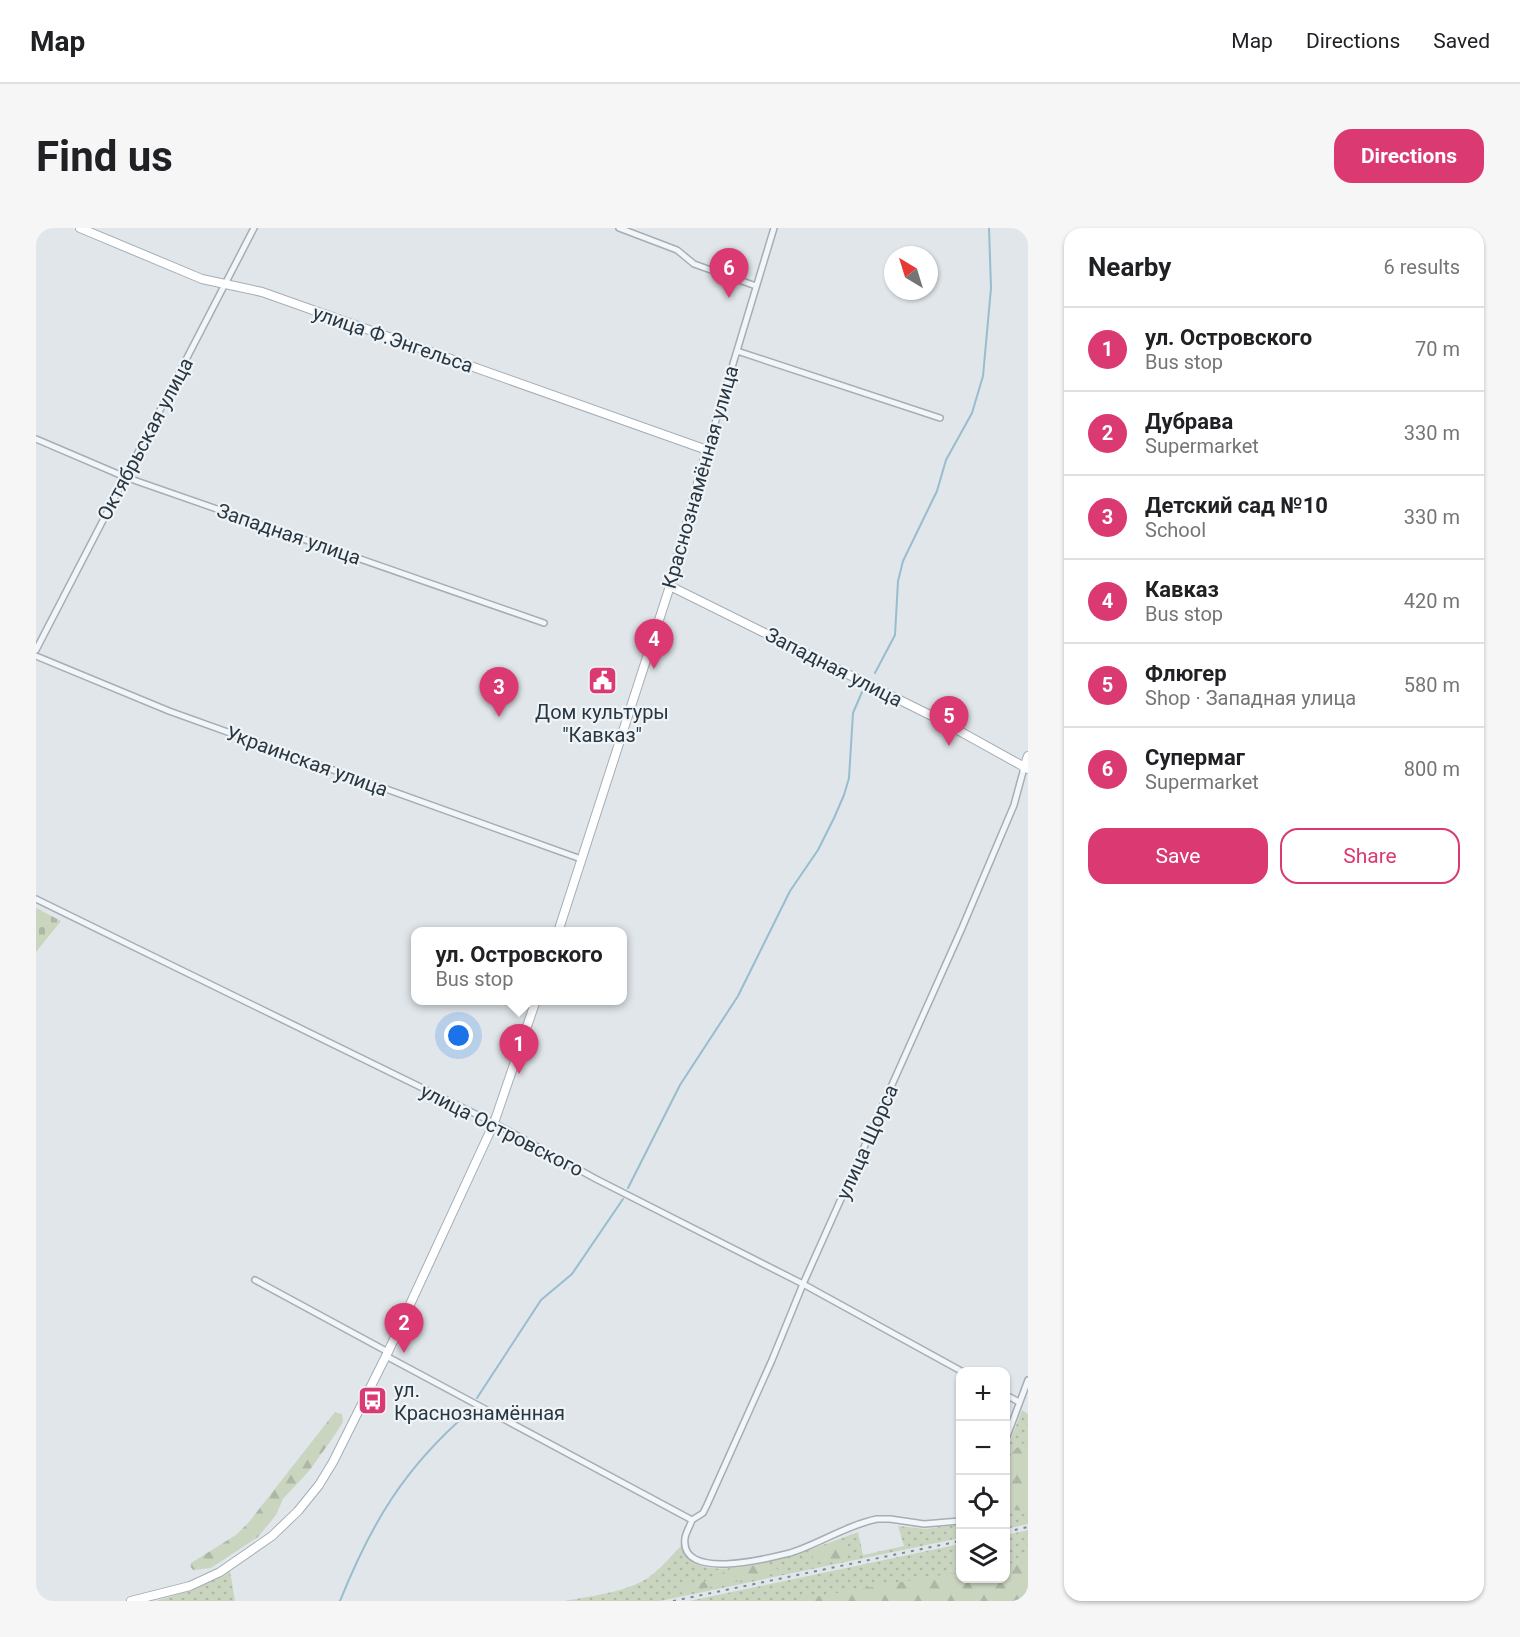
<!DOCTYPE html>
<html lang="en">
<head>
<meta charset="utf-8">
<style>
  body { margin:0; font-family:Roboto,sans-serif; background:#f6f6f6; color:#202124 }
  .controls { position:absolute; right:18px; bottom:18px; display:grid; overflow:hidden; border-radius:12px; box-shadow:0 2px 4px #0004 }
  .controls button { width:54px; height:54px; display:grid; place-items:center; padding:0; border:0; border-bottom:2px solid #e0e0e0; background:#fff; color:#202124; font:30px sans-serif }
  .compass { position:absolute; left:848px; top:18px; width:54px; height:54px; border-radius:50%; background:#fff; box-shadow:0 2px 4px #0004; rotate:322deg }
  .you { position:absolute; left:423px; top:808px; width:21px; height:21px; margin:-15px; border:4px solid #fff; border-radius:50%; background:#1a73e8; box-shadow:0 0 0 9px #1a73e833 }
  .badge { display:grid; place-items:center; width:39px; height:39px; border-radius:50%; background:#db3972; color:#fff; font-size:20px; font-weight:700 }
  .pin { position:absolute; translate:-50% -50px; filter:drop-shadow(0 2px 3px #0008) }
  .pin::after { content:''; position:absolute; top:32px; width:21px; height:18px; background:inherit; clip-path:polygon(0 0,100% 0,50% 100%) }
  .popup { position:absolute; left:375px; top:699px; width:216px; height:78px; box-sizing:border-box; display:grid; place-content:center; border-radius:12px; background:#fff; filter:drop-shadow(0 2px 4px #0005); font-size:20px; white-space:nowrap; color:#757577 }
  .popup b { font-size:22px; color:#202124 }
  .popup::after { content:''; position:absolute; left:50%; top:100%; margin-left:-12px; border:12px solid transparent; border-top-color:#fff }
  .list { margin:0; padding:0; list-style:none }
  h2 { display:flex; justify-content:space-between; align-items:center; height:78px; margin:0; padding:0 24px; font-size:26px }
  h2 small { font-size:20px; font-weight:400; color:#757577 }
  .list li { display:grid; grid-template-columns:39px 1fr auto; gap:18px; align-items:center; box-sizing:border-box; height:84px; padding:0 24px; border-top:2px solid #e0e0e0 }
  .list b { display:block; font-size:22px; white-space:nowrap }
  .list p { margin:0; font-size:20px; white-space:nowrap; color:#757577 }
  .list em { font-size:20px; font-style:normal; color:#757577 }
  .actions { display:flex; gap:12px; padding:18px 24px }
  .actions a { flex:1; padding:14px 0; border:2px solid #db3972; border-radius:18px; text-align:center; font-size:21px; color:#db3972 }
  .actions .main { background:#db3972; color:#fff }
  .icon { flex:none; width:33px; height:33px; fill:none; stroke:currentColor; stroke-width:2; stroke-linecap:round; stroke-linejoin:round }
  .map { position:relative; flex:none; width:992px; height:1373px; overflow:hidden; border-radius:18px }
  header { display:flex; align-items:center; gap:36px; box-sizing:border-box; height:84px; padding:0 30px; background:#fff; border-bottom:2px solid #e0e0e0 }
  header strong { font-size:28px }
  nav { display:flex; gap:33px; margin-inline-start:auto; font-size:21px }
  .intro { display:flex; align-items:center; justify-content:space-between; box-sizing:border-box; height:144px; padding:0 36px }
  h1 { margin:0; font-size:42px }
  .button { padding:15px 27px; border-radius:18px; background:#db3972; color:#fff; font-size:21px; font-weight:700 }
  main { display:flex; gap:36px; padding:0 36px }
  aside { flex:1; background:#fff; border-radius:18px; box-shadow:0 2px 4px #0004 }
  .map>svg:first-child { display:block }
  .grass { fill:url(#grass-dots) }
  .forest { fill:url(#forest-firs) }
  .cemetery { fill:url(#cemetery-stones) }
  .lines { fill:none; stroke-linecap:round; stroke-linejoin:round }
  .stream { stroke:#97bdce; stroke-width:2 }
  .street-casing { stroke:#a5aeb5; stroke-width:8 }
  .secondary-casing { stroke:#a5aeb5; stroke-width:10 }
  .street { stroke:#f3f6f8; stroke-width:5 }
  .secondary { stroke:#fff; stroke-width:8 }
  .rail { stroke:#788995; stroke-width:2; stroke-dasharray:3 6; stroke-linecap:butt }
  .labels { text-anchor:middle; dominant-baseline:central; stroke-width:4.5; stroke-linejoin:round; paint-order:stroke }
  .street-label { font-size:20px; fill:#273743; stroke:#f0f4f7 }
  .poi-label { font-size:20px; fill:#273743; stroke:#f0f4f7 }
</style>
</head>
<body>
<header>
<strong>Map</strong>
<nav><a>Map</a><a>Directions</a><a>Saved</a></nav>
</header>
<div class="intro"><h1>Find us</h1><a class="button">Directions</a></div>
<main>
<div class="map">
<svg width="992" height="1373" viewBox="0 0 992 1373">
  <defs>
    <pattern id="grass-dots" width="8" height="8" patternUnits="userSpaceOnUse" patternTransform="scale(1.5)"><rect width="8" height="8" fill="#cad5c0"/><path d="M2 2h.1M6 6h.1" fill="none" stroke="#aeb7a6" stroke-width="1.8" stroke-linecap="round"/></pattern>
    <pattern id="forest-firs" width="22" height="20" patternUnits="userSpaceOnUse" patternTransform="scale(1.5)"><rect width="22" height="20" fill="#cad5c0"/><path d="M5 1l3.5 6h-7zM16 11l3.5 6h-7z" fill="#aeb7a6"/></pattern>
    <pattern id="cemetery-stones" width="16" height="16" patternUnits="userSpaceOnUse" patternTransform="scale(1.5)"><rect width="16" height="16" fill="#cad5c0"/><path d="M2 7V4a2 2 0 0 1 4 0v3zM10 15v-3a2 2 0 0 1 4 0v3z" fill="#aeb7a6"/></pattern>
  </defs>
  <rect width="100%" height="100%" fill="#e0e6ea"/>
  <!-- grass -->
  <path class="grass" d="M 986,1182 L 992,1186 L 992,1296 L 970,1301 L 970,1224 Z
    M 924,1296 L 924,1310 L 624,1373 L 529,1373 C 554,1368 595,1364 616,1347 C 627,1338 636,1327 646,1317 C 648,1323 650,1329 655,1333 C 689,1357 786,1317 822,1304 L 827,1327 L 868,1318 L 862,1298 L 890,1301 Z
    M 992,1302 L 992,1373 L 653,1373 L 924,1316 L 924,1350 L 970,1350 L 970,1307 Z
    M 194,1343 L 199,1373 L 120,1373 L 152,1363 Z"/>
  <!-- forest -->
  <path class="forest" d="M 299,1184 L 306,1186 L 307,1194 L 296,1211 L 273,1243 L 247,1271 L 240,1287 L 222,1309 L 175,1340 L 157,1342 L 154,1338 L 155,1335 L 200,1307 L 213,1294 Z
    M 992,1213 L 992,1283 C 986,1283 979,1283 974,1279 C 965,1272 969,1237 974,1228 C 978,1222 985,1216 992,1213 Z
    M 802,1315 L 813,1318 L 815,1323 C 808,1334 787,1339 777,1330 L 776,1325 C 784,1317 792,1316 802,1315 Z
    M 992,1333 L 992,1373 L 754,1373 L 924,1344 L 924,1350 L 970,1350 L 970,1336 Z
    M 729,1336 L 742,1341 L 741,1345 L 647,1365 L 639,1363 L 641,1359 L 646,1355 L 663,1356 L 697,1340 Z"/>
  <!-- cemetery -->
  <path class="cemetery" d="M 0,680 L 25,693 L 0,724 Z"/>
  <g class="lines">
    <!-- stream -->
    <path class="stream" d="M 839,445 L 859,407 L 862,353 L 867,333 L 901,263 L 910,232 L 936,185 L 947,148 L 955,60 L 953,0
      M 592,960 L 644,857 L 702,768 L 754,663 L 782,622 L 798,590 L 808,567 L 813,550 L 817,485 L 826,464
      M 441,1170 L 505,1072 L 536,1046 L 587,971
      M 304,1373 C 335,1296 368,1240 432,1185"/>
    <defs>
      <path id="street" d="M 583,0 L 641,22 L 658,36 L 720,58
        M 701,123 L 904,190
        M 0,211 L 89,249 L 508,395
        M 671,222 L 738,0
        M 0,422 L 218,0
        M 0,428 L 133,483 L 545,631
        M 0,671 L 458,895 L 560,951 L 767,1056 L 927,1144
        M 219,1052 L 352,1124
        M 350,1128 L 656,1292
        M 970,1167 L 983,1174
        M 970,1211 L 992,1152
        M 656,1292 L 667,1285 L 671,1277 L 736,1132 L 767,1056 L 926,700 L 978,577 L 988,540
        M 656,1292 C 654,1298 650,1304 649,1310 C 643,1354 734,1330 754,1325 C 783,1316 811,1297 841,1291 L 854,1291 L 888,1296 L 924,1293"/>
      <path id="secondary" d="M 44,0 L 166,51 L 226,64 L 671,222 L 634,358 L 522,704
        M 634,358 L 900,490 L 992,541
        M 988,540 L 992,528
        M 95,1373 L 154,1358 L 184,1344 L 236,1308 L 262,1283 L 283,1257 L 297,1234 L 352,1124 L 458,895 L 500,772"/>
    </defs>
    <!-- street casing -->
    <use href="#street" class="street-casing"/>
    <!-- secondary casing -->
    <use href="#secondary" class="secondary-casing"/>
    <!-- street -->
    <use href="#street" class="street"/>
    <!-- secondary -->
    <use href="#secondary" class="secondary"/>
    <!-- rail -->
    <path class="rail" d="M 970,1304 L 992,1299
      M 637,1373 L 924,1313"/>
  </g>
  <!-- icons -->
  <defs>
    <symbol id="civic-square" viewBox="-11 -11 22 22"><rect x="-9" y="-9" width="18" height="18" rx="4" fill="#db3972" stroke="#f0f4f7"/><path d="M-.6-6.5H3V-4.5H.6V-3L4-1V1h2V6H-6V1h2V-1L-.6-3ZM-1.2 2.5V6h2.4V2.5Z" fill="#fff"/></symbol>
    <symbol id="bus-square" viewBox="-11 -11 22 22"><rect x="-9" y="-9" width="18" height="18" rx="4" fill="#db3972" stroke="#f0f4f7"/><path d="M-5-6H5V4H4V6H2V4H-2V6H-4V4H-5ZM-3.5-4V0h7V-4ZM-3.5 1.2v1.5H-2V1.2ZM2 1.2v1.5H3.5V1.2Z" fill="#fff"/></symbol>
  </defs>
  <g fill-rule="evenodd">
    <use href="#civic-square" x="550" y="436" width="33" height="33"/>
    <use href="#bus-square" x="320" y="1156" width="33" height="33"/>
  </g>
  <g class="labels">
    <!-- street labels -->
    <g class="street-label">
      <text transform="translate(357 111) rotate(19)">улица Ф.Энгельса</text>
      <text transform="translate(109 211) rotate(-62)">Октябрьская улица</text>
      <text transform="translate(664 249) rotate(-74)">Краснознамённая улица</text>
      <text transform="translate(253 306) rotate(19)">Западная улица</text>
      <text transform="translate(798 439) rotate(27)">Западная улица</text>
      <text transform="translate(271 533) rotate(20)">Украинская улица</text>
      <text transform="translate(466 902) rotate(27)">улица Островского</text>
      <text transform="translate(831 914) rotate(-66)">улица Щорса</text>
    </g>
    <!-- poi labels -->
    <g class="poi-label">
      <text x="566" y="484">Дом культуры<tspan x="566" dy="23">"Кавказ"</tspan></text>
      <text x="358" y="1162" text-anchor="start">ул.<tspan x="358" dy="23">Краснознамённая</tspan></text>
    </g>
  </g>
</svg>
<div class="controls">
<button>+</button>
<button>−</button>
<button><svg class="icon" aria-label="locate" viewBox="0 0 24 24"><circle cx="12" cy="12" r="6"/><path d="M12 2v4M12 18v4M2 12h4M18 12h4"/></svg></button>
<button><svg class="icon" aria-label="layers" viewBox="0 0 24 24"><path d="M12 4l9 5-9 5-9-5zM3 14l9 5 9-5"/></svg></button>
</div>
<svg class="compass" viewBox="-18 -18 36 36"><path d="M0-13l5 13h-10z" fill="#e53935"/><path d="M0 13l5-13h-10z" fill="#757577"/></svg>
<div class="you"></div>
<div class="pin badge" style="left:483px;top:846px">1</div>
<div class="popup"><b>ул. Островского</b>Bus stop</div>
<div class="pin badge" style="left:368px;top:1125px">2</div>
<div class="pin badge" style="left:463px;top:489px">3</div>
<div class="pin badge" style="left:618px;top:441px">4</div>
<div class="pin badge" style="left:913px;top:518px">5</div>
<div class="pin badge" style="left:693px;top:70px">6</div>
</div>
<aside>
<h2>Nearby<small>6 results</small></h2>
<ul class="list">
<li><span class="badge">1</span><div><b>ул. Островского</b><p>Bus stop</p></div><em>70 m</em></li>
<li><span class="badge">2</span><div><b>Дубрава</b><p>Supermarket</p></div><em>330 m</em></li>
<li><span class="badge">3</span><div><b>Детский сад №10</b><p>School</p></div><em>330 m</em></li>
<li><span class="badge">4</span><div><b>Кавказ</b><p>Bus stop</p></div><em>420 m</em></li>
<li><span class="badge">5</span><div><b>Флюгер</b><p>Shop · Западная улица</p></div><em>580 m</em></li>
<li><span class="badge">6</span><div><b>Супермаг</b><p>Supermarket</p></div><em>800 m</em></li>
</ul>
<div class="actions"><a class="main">Save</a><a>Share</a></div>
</aside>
</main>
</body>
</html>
